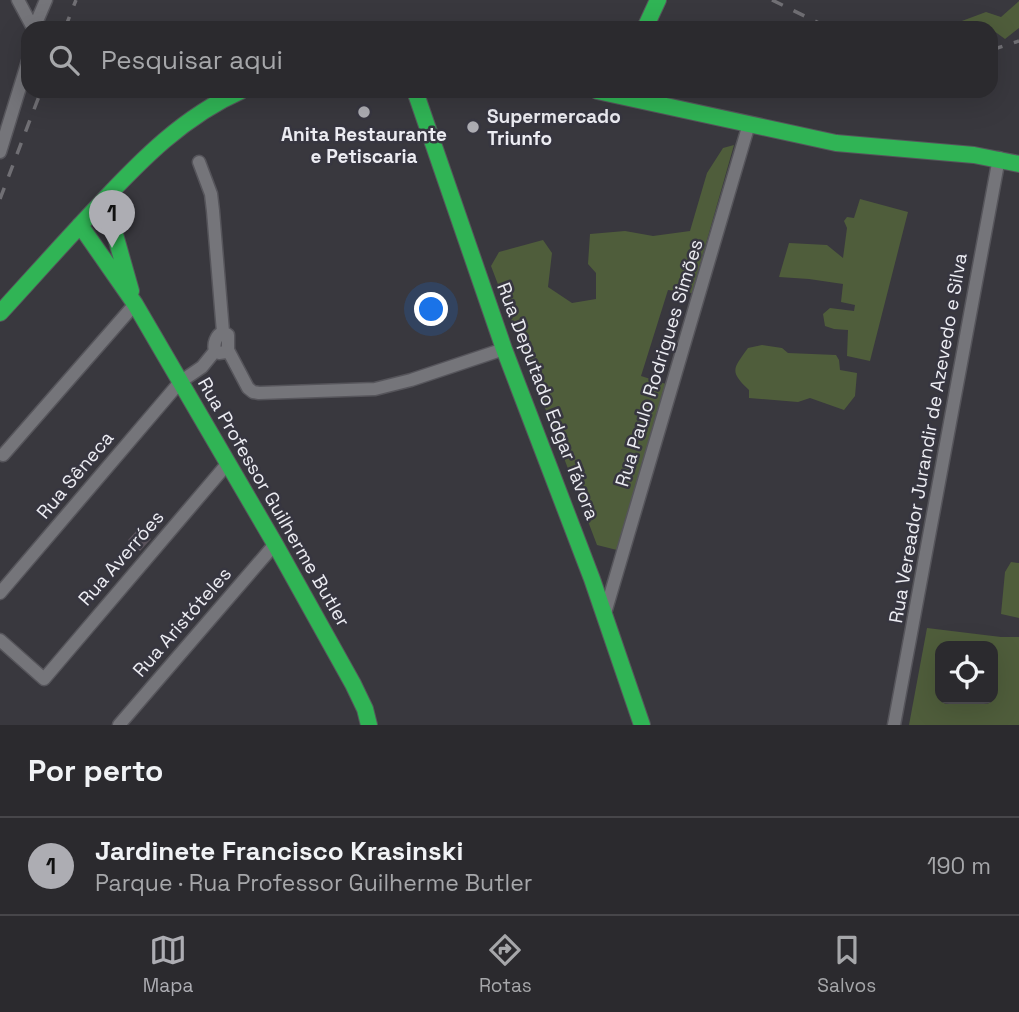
<!DOCTYPE html>
<html lang="pt">
<head>
<meta charset="utf-8">
<style>
  body { margin:0; font-family:"Space Grotesk",sans-serif; background:#333236; color:#f1f3f6 }
  .controls { position:absolute; right:21px; bottom:21px; display:grid; overflow:hidden; border-radius:14px; box-shadow:0 7px 28px #0002 }
  .controls button { width:63px; height:63px; display:grid; place-items:center; padding:0; border:0; border-bottom:2px solid #47464a; background:#2b2a2e; color:#f1f3f6; font:35px sans-serif }
  .you { position:absolute; left:432px; top:310px; width:24px; height:24px; margin:-18px; border:5px solid #fff; border-radius:50%; background:#1a73e8; box-shadow:0 0 0 10px #1a73e833 }
  .badge { display:grid; place-items:center; width:46px; height:46px; border-radius:50%; background:#adadb3; color:#111; font-size:23px; font-weight:700 }
  .pin { position:absolute; translate:-50% -58px; filter:drop-shadow(0 2px 4px #0008) }
  .pin::after { content:''; position:absolute; top:37px; width:24px; height:21px; background:inherit; clip-path:polygon(0 0,100% 0,50% 100%) }
  .list { margin:0; padding:0; list-style:none }
  h2 { display:flex; justify-content:space-between; align-items:center; height:91px; margin:0; padding:0 28px; font-size:30px }
  h2 small { font-size:23px; font-weight:400; color:#a6a7aa }
  .list li { display:grid; grid-template-columns:46px 1fr auto; gap:21px; align-items:center; box-sizing:border-box; height:98px; padding:0 28px; border-top:2px solid #47464a }
  .list b { display:block; font-size:26px; white-space:nowrap }
  .list p { margin:0; font-size:23px; white-space:nowrap; color:#a6a7aa }
  .list em { font-size:23px; font-style:normal; color:#a6a7aa }
  .icon { flex:none; width:38px; height:38px; fill:none; stroke:currentColor; stroke-width:2; stroke-linecap:round; stroke-linejoin:round }
  .map { position:relative; flex:none; width:1019px; height:725px; overflow:hidden }
  .search { position:absolute; background:#2b2a2e; box-shadow:0 7px 28px #0002; left:21px; right:21px; top:21px; height:77px; display:flex; align-items:center; gap:18px; box-sizing:border-box; padding:0 24px; border-radius:21px; color:#a6a7aa; font-size:26px }
  .sheet { height:189px; background:#2b2a2e }
  nav { display:flex; justify-content:space-around; align-items:center; box-sizing:border-box; height:98px; border-top:2px solid #47464a; background:#2b2a2e; font-size:19px; color:#a6a7aa }
  nav a { display:grid; justify-items:center; gap:4px }
  nav .on { color:#adadb3 }
  .map>svg:first-child { display:block }
  .green { fill:#4f5d3b; fill-rule:evenodd }
  .building { fill:#59525b }
  .lines { fill:none; stroke-linecap:round; stroke-linejoin:round }
  .street-casing { stroke:#56555b; stroke-width:15 }
  .fast-casing { stroke:#56555b; stroke-width:18 }
  .street { stroke:#75757a; stroke-width:12 }
  .fast { stroke:#30b455; stroke-width:16 }
  .rail { stroke:#706f74; stroke-width:3.5; stroke-dasharray:12 12; stroke-linecap:butt }
  .poi-dot { fill:#adadb3; stroke:#373640; stroke-width:2.5 }
  .labels { text-anchor:middle; dominant-baseline:central; stroke-width:5; stroke-linejoin:round; paint-order:stroke }
  .poi-label { font-size:19px; font-weight:bold; fill:#ececf2; stroke:#373640; text-anchor:start }
  .street-label { font-size:19px; fill:#ececf2; stroke:#373640 }
</style>
</head>
<body>
<div class="map">
<svg width="1019" height="725" viewBox="0 0 1019 725">
  <rect width="100%" height="100%" fill="#39383e"/>
  <!-- green -->
  <path class="green" d="M 1019,1 L 1019,28 L 1005,39 L 994,31 L 991,32 L 991,28 L 943,28 L 986,12 L 1001,17 Z
    M 734,145 L 692,293 L 668,290 L 641,376 L 666,384 L 617,550 L 597,545 L 491,266 L 499,252 L 543,240 L 552,253 L 548,287 L 572,303 L 596,299 L 596,273 L 588,264 L 590,234 L 625,231 L 653,236 L 690,231 L 707,173 L 723,148 Z
    M 860,199 L 908,212 L 870,361 L 847,356 L 848,330 L 834,329 L 825,326 L 823,314 L 830,308 L 854,311 L 855,305 L 841,302 L 843,284 L 809,279 L 779,277 L 789,243 L 827,245 L 843,258 L 847,228 L 844,221 L 847,217 L 854,218 Z
    M 762,345 L 782,348 L 788,353 L 836,355 L 839,360 L 840,370 L 857,373 L 855,396 L 844,410 L 810,398 L 798,402 L 749,398 L 749,390 C 729,371 733,369 748,348 Z
    M 1011,562 L 1019,563 L 1019,618 L 1001,614 L 1005,572 Z
    M 927,628 L 1001,637 L 1019,637 L 1019,725 L 909,725 ZM 940,646 L 993,646 L 993,699 L 940,699 Z"/>
  <!-- building -->
  <path class="building" d="M 139,528 L 151,539 L 140,551 L 128,540 Z"/>
  <g class="lines">
    <defs>
      <path id="street" d="M 18,0 L 33,28
        M 34,28 L 46,0
        M 0,152 L 28,61
        M 199,162 L 211,194 L 213,211 L 223,332
        M 223,332 L 228,335 L 228,350 L 226,352 L 219,353 L 215,351 C 213,344 216,335 223,332 Z
        M 228,350 L 248,388 L 253,392 L 259,393 L 375,389 L 411,380 L 504,349
        M 3,455 L 135,304
        M 0,593 L 180,382 L 202,367 L 215,351
        M 605,613 L 749,124
        M 0,640 L 44,679 L 228,463
        M 119,725 L 275,544
        M 894,725 L 999,158"/>
      <path id="fast" d="M 645,28 L 658,0
        M 415,91 L 504,349 L 592,579 L 642,725
        M 597,91 L 836,143 L 974,155 L 1019,164
        M 105,199 L 131,291
        M 80,225 L 135,304 L 275,544 L 353,684 L 365,709 L 369,725
        M 0,313 C 33,277 65,241 99,205 C 141,160 184,116 241,91"/>
    </defs>
    <!-- street casing -->
    <use href="#street" class="street-casing"/>
    <!-- fast casing -->
    <use href="#fast" class="fast-casing"/>
    <!-- street -->
    <use href="#street" class="street"/>
    <!-- fast -->
    <use href="#fast" class="fast"/>
    <!-- rail -->
    <path class="rail" d="M 772,0 L 829,28
      M 65,28 L 76,0
      M 991,50 L 1019,41
      M 0,199 L 41,91"/>
  </g>
  <!-- markers -->
  <g class="poi-dot">
    <circle cx="364" cy="112" r="7"/>
    <circle cx="473" cy="127" r="7"/>
  </g>
  <g class="labels">
    <!-- poi labels -->
    <g class="poi-label">
      <text x="487" y="116">Supermercado<tspan x="487" dy="22">Triunfo</tspan></text>
      <text x="364" y="134" text-anchor="middle">Anita Restaurante<tspan x="364" dy="22">e Petiscaria</tspan></text>
    </g>
    <!-- street labels -->
    <g class="street-label">
      <text transform="translate(659 363) rotate(-73)">Rua Paulo Rodrigues Simões</text>
      <text transform="translate(548 401) rotate(69)">Rua Deputado Edgar Távora</text>
      <text transform="translate(928 438) rotate(-80)">Rua Vereador Jurandir de Azevedo e Silva</text>
      <text transform="translate(75 475) rotate(-50)">Rua Sêneca</text>
      <text transform="translate(274 502) rotate(60)">Rua Professor Guilherme Butler</text>
      <text transform="translate(121 558) rotate(-49)">Rua Averróes</text>
      <text transform="translate(182 622) rotate(-49)">Rua Aristóteles</text>
    </g>
  </g>
</svg>
<div class="controls">
<button><svg class="icon" aria-label="locate" viewBox="0 0 24 24"><circle cx="12" cy="12" r="6"/><path d="M12 2v4M12 18v4M2 12h4M18 12h4"/></svg></button>
</div>
<div class="you"></div>
<div class="pin badge" style="left:112px;top:248px">1</div>
<div class="search"><svg class="icon" aria-label="search" viewBox="0 0 24 24"><circle cx="10" cy="10" r="6"/><path d="M15 15l6 6"/></svg>Pesquisar aqui</div>
</div>
<section class="sheet">
<h2>Por perto<small></small></h2>
<ul class="list">
<li><span class="badge">1</span><div><b>Jardinete Francisco Krasinski</b><p>Parque · Rua Professor Guilherme Butler</p></div><em>190 m</em></li>
</ul>
</section>
<nav>
<a class="on"><svg class="icon" aria-label="map" viewBox="0 0 24 24"><path d="M3 6l6-2 6 2 6-2v14l-6 2-6-2-6 2zM9 4v14M15 6v14"/></svg>Mapa</a>
<a><svg class="icon" aria-label="directions" viewBox="0 0 24 24"><path d="M12 3l9 9-9 9-9-9zM9 14v-3h6M13 9l2 2-2 2"/></svg>Rotas</a>
<a><svg class="icon" aria-label="saved" viewBox="0 0 24 24"><path d="M7 4h10v16l-5-4-5 4z"/></svg>Salvos</a>
</nav>
</body>
</html>
